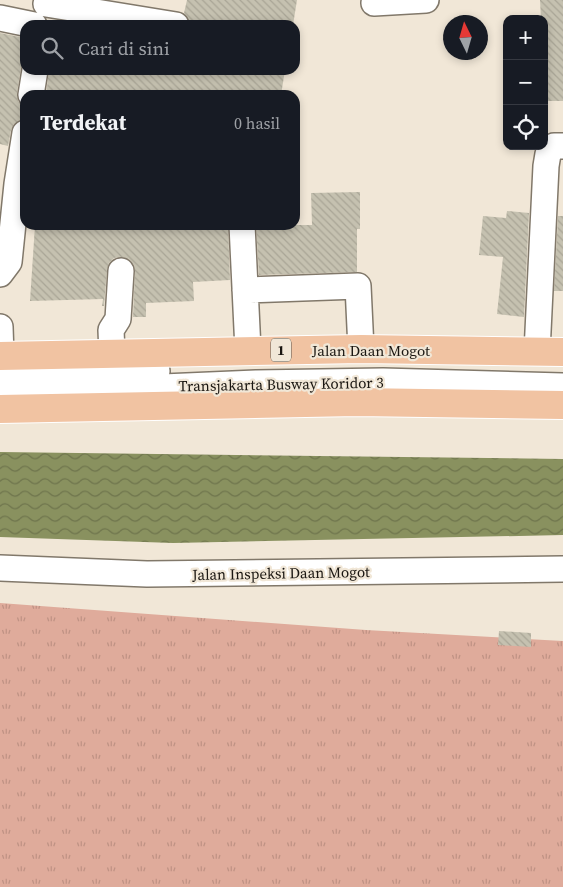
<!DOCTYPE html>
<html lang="id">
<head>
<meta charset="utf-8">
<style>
  body { margin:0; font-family:"Source Serif 4",serif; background:#242831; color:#f1f3f6 }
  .controls { position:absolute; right:15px; top:15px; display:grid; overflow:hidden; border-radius:10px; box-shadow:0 2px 8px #0003 }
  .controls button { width:45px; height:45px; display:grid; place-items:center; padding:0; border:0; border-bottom:1px solid #363941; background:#171b24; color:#f1f3f6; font:25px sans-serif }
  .compass { position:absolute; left:443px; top:15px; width:45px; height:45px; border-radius:50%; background:#171b24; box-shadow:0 2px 8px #0003; rotate:355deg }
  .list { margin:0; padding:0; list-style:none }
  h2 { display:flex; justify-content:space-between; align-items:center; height:65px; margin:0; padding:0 20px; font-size:21px }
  h2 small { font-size:16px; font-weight:400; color:#9ea1a6 }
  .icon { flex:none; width:28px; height:28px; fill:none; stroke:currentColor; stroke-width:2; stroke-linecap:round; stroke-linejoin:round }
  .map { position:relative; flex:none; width:563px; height:887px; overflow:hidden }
  .search { position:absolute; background:#171b24; box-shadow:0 2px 8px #0003; left:20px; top:20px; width:280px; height:55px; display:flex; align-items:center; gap:12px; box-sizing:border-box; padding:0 18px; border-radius:15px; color:#9ea1a6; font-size:19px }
  .panel { position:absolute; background:#171b24; box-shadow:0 2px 8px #0003; left:20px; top:90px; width:280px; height:140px; border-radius:15px }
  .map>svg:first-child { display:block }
  .grass { fill:url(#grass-tufts) }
  .water { fill:url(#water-waves) }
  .building { fill:url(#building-back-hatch) }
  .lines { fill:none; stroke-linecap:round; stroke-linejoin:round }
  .minor-casing { stroke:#81786a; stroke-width:28 }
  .highway-casing { stroke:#fff; stroke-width:30 }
  .minor { stroke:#fff; stroke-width:25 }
  .highway { stroke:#f1c3a2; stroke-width:28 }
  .labels { text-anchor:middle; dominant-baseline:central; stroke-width:4.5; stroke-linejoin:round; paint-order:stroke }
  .shield { fill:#f1e7d7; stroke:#5a554c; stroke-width:1 }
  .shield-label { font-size:14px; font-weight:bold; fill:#1a1611 }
  .street-label { font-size:15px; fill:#1a1611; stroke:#f1e7d7 }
</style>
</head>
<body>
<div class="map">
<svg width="563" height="887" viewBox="0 0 563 887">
  <defs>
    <pattern id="grass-tufts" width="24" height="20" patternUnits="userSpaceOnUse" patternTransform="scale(1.25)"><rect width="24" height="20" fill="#dfab9b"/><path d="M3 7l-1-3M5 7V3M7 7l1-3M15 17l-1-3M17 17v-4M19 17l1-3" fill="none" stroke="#bf9284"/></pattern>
    <pattern id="water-waves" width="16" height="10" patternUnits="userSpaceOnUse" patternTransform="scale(1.25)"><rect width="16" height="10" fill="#89915f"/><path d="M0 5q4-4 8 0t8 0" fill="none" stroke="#6f754d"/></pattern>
    <pattern id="building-back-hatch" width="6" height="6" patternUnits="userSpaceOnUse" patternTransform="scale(1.25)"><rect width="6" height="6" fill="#c5c1b0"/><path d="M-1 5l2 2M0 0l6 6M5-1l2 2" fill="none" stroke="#a9a596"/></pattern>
  </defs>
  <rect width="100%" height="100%" fill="#f1e7d7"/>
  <!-- grass -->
  <path class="grass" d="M 0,603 L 366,630 L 563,641 L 563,887 L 0,887 Z"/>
  <!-- water -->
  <path class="water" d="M 0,452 L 563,459 L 563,535 L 173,543 L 0,537 Z"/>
  <!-- building -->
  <path class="building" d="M 187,0 L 297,0 L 293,25 L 219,25 L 203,22 L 202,25 L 190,22 L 184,13 Z
    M 540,0 L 563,0 L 563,101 L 545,101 L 544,19 L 541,19 Z
    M 0,33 L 25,38 L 25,60 L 21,68 L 17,93 L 18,101 L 24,107 L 22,119 L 14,124 L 11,130 L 8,146 L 0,144 Z
    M 49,70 L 285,70 L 281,95 L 46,95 Z
    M 360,192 L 360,229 L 357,229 L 357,272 L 259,275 L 256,225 L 312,225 L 311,193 Z
    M 507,211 L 529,213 L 524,317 L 497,314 L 503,257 L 479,255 L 483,216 L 506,218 Z
    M 558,216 L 563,216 L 563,291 L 554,291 Z
    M 35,225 L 228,225 L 230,280 L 193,282 L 194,301 L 146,303 L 146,317 L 133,317 L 135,271 L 134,265 L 129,259 L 121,257 L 114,258 L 109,263 L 107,270 L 104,306 L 102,306 L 103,299 L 30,301 Z
    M 499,631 L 531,633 L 531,647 L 498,645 Z"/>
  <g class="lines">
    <defs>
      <path id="minor" d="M 374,3 L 426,0
        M 46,4 L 176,25
        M 0,18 L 34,25
        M 31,95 L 35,70
        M 242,225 L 248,350
        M 0,274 L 9,262 L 17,184 L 25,133
        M 245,290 L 358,286 L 361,349
        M 0,327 L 1,356
        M 537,352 L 546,166 L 548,154 L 554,146 L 563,146
        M 112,354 L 111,330 L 118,319 L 121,271
        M 0,375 L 157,371
        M 0,394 L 256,383 L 383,381 L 563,386
        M 0,568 L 147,574 L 563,569"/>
      <path id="highway" d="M 0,356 L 361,349 L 563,352
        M 0,409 L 357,402 L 563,405"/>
    </defs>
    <!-- minor casing -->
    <use href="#minor" class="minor-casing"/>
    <!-- highway casing -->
    <use href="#highway" class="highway-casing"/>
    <!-- minor -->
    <use href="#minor" class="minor"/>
    <!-- highway -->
    <use href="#highway" class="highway"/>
  </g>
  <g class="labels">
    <!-- shield labels -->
    <rect class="shield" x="271" y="338.5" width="20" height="23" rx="4"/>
    <g class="shield-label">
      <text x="281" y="350">1</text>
    </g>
    <!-- street labels -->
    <g class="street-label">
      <text x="371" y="350">Jalan Daan Mogot</text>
      <text transform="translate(281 384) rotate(-1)">Transjakarta Busway Koridor 3</text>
      <text transform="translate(281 573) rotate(-1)">Jalan Inspeksi Daan Mogot</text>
    </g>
  </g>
</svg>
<div class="controls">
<button>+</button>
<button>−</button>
<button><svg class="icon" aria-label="locate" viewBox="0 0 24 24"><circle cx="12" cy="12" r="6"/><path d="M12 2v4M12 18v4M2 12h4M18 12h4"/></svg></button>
</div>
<svg class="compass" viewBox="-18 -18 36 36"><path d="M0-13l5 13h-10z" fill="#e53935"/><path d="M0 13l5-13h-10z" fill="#9ea1a6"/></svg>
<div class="search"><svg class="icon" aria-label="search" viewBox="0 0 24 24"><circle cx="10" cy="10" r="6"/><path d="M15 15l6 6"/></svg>Cari di sini</div>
<section class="panel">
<h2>Terdekat<small>0 hasil</small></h2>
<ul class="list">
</ul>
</section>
</div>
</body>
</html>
